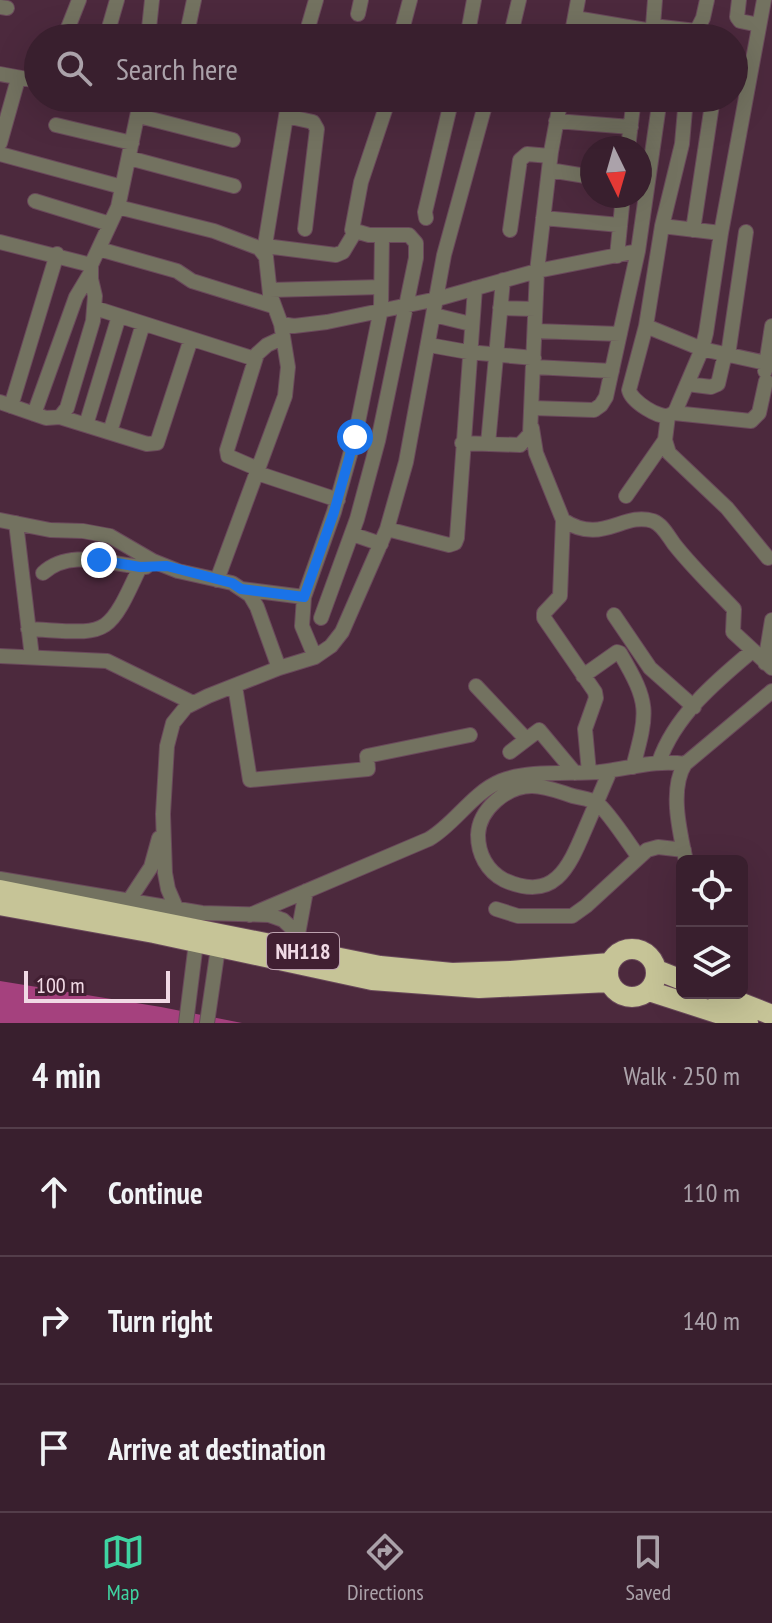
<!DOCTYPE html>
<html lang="en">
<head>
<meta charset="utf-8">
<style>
  body { margin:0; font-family:"PT Sans Narrow",sans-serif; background:#442c3a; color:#f1f3f6 }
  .controls { position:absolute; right:24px; bottom:24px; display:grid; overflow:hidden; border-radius:12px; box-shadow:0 8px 32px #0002 }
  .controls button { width:72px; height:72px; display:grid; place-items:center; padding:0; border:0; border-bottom:2px solid #533d4a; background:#391f2e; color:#f1f3f6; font:40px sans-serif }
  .compass { position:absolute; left:580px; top:136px; width:72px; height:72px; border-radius:50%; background:#391f2e; box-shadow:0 8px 32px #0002; rotate:175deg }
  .scale { position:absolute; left:24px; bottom:20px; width:146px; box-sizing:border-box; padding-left:8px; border:4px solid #f1d9e5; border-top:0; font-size:22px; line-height:28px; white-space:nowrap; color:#f1d9e5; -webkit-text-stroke:6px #411f32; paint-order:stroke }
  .stop { position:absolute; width:24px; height:24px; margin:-18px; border:6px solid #1a73e8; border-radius:50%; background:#fff }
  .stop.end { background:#1a73e8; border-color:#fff; box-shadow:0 2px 8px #0008 }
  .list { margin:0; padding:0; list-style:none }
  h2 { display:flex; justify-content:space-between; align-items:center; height:104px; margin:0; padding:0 32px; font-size:34px }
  h2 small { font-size:26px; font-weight:400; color:#aba2aa }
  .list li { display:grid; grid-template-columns:52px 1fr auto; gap:24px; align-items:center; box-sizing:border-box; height:128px; padding:0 32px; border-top:2px solid #533d4a }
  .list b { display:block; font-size:30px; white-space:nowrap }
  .list em { font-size:26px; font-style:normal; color:#aba2aa }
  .icon { flex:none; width:44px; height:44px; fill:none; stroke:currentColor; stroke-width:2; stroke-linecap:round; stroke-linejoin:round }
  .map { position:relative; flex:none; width:772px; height:1023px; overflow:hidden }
  .search { position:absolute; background:#391f2e; box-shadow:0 8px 32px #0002; left:24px; right:24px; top:24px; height:88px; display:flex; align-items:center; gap:20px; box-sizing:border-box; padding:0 28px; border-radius:44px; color:#aba2aa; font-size:30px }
  .sheet { height:488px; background:#391f2e }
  nav { display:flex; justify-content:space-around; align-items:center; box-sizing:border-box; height:112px; border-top:2px solid #533d4a; background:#391f2e; font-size:22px; color:#aba2aa }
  nav a { display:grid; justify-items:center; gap:4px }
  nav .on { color:#3fd4a2 }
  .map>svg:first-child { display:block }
  .water { fill:#a5417e }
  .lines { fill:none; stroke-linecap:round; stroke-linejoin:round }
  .minor-casing { stroke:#6a495b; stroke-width:16 }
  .highway-casing { stroke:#6a495b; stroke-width:22 }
  .minor { stroke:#737260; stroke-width:14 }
  .highway { stroke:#c6c497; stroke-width:20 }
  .route { stroke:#1a73e8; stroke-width:10 }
  .labels { text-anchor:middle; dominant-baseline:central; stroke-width:7; stroke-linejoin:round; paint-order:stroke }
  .shield { fill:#411f32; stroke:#bca1af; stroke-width:2 }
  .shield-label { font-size:22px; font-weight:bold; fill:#f1d9e5 }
</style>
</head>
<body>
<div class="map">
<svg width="772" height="1023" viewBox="0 0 772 1023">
  <rect width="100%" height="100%" fill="#4c293d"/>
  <!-- water -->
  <path class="water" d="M 0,981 L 161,1007 L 242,1023 L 0,1023 Z"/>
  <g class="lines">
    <defs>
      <path id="minor" d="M 739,0 L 737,17 L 740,21 L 759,25
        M 0,7 L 7,8
        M 358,14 L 361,0
        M 575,18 L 646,30
        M 653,26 L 655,0
        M 402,30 L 410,0
        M 64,38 L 79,0
        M 106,38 L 117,0
        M 148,38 L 152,0
        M 186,38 L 194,0
        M 305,38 L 316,0
        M 467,38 L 474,0
        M 510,38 L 519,0
        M 571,38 L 578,0
        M 641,38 L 653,26 L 696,31
        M 693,38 L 703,18 L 707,0
        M 0,74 L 38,81
        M 141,98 L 118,207 L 214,231 L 259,248 L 266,257 L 270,294 L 281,324 L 294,326 L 327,322 L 437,299 L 537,271 L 638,251
        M 244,98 L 246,98
        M 587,98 L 633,104
        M 686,98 L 682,144 L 662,226 L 646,326 L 629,390 C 631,401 660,420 670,415 C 675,413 676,410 678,405 L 702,349 L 706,333 L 721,233 L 764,0
        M 139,116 L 233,140
        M 286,116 L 313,122 L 317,129 L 305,229
        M 556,121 L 631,127
        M 56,125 L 132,143
        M 0,143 L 18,79
        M 628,148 L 634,98
        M 0,154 L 122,187
        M 129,158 L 234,186
        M 549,170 L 592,177
        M 35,201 L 110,224
        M 426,218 L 425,212 L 452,98
        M 543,218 L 620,225
        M 662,226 L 721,233
        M 510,230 L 520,160 L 527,154 L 550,156
        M 693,230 L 713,98
        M 0,242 L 91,265
        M 265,246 L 336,255 L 343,252 L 355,232
        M 99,249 L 177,271 L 192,281 L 273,306
        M 264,251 L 289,98
        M 617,256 L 623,196
        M 270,290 L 381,287
        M 95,308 L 255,359
        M 500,308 L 535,309
        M 434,315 L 471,324
        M 646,326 L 702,349 L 766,363
        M 535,331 L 620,334
        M 429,345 L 468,352 L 534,358
        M 728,355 L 746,232
        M 534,367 L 612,371
        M 765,371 L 772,326
        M 687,384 L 711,387 L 718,384 L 725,354
        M 0,402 L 46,418 L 60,417 L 67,408 L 93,321 L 95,296 L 91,279 L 91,265 L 118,207
        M 11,406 L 57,254
        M 532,408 L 594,410 L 601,405 L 606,397 L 638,251 L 660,98
        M 674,413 L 751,421 L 759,413 L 766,381
        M 34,414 L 76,297 L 91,272
        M 668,416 L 665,440 L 669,453 L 727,508 L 768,558
        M 60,417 L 147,444 L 157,443 L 191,339
        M 86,425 L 119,316
        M 532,428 L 536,453 L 563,520 L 560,596 L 544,613 L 544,618 L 595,692 L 596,698 L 585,729 L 589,772
        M 110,432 L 143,324
        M 462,443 L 520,445 L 530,434 L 537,271 L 551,152 L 561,98
        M 488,444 L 503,280
        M 258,469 L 228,456 L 227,450 L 257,354 L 267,345 L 282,338
        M 257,473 L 338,500
        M 626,496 L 665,440
        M 0,520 L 50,530 L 83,531 L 110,536 L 153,561 L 178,571 L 232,583 L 250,595 L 257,607 L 279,668
        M 563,520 C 602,546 623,511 653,521 C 663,525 668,536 674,544 C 692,567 714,588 734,609 L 733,632 L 772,668
        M 16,523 L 32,657
        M 387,529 L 449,545 L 455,543 L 457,538 L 475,288
        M 352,534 L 381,544
        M 43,573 C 71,547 113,566 146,567
        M 217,580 L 285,396 L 288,367 L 281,324
        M 241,589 L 304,597
        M 614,615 L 650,668 L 694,707
        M 321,618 L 357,519 L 378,441 L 416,258 L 416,243 L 409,235 L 369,235 L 352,230 L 361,182 L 389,98
        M 28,629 C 108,633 106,641 140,567
        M 0,656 L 107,661 L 193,703
        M 315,657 L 302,626 L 304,597 L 334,512 L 355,437 L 381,309 L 382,235
        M 765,663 L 772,620
        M 583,676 L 617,652 L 620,653 C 650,704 648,711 633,767
        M 235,686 L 250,780 L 368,769 L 367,756 L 470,735
        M 476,686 L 526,739
        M 510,752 L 539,730 L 575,773
        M 659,762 C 674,717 715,682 751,652
        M 610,771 C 602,790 594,808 586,827 C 569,867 555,903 504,880 C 487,871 478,854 478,835 C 479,809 507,786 532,786 C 546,786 560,792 573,796 C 580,798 591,799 597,803 C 608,811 629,844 638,856
        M 686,861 C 680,833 669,789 685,764 L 772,691
        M 0,879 L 202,913 L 269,915 L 283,920 L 298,934 L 312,953
        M 128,902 L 151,867 L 159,838
        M 496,909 L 518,916 L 572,916 L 586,906 L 647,850 L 658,847 L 684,850
        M 177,910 L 168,889 L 165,873 L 163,814 L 167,746 L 173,723 L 186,707 L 208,696 L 279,668 L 315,657 L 331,646 L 342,632 L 387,529 L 406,462 L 444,255 L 484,109 L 492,98
        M 250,915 L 429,839 C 455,824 472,793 501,781 C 527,770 570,774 599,772 C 628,769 656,759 685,764
        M 298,934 L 306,891
        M 186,1023 L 196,943
        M 207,1023 L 218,948"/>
      <path id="highway" d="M 0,890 L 380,966 L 452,973 L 511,971 L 610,963
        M 0,905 L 154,933 L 372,980 L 479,988 L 609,982
        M608 973a24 24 0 1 1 48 0a24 24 0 1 1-48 0Z
        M 657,970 L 682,980
        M 649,991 L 748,1023
        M 716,993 L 772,1015"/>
    </defs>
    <!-- minor casing -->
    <use href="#minor" class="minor-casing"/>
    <!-- highway casing -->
    <use href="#highway" class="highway-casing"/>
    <!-- minor -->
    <use href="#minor" class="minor"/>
    <!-- highway -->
    <use href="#highway" class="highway"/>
  </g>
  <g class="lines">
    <!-- route -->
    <path class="route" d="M 99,560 L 140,567 L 167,566 L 232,583 L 241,589 L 304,597 L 334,512 L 355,437"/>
  </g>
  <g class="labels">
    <!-- shield labels -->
    <rect class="shield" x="267" y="933" width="72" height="36" rx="6"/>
    <g class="shield-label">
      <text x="303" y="951">NH118</text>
    </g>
  </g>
</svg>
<div class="controls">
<button><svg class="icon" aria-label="locate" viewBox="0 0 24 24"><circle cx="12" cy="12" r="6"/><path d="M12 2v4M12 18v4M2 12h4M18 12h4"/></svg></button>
<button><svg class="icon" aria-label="layers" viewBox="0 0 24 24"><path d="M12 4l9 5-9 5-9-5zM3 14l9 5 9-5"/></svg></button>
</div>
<svg class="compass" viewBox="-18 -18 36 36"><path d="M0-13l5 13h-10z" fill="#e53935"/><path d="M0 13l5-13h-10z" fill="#aba2aa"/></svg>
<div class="scale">100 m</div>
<div class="stop" style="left:355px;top:437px"></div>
<div class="stop end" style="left:99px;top:560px"></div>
<div class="search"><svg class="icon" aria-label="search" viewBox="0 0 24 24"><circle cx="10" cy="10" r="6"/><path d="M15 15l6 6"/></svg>Search here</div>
</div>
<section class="sheet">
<h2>4 min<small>Walk · 250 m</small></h2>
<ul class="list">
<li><svg class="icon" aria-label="ahead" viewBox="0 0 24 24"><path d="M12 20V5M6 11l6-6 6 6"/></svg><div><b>Continue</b></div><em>110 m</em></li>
<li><svg class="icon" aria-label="right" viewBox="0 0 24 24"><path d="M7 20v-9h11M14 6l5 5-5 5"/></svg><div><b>Turn right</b></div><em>140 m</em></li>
<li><svg class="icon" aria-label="arrive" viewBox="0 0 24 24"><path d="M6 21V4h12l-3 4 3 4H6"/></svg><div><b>Arrive at destination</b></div></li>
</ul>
</section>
<nav>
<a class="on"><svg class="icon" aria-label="map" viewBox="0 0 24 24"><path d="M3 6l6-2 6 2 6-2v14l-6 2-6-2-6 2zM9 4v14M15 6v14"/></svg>Map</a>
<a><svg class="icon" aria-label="directions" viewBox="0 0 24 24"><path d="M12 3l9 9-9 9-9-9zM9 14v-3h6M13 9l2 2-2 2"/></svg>Directions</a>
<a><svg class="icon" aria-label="saved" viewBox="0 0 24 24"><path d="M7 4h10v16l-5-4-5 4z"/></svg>Saved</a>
</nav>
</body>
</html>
